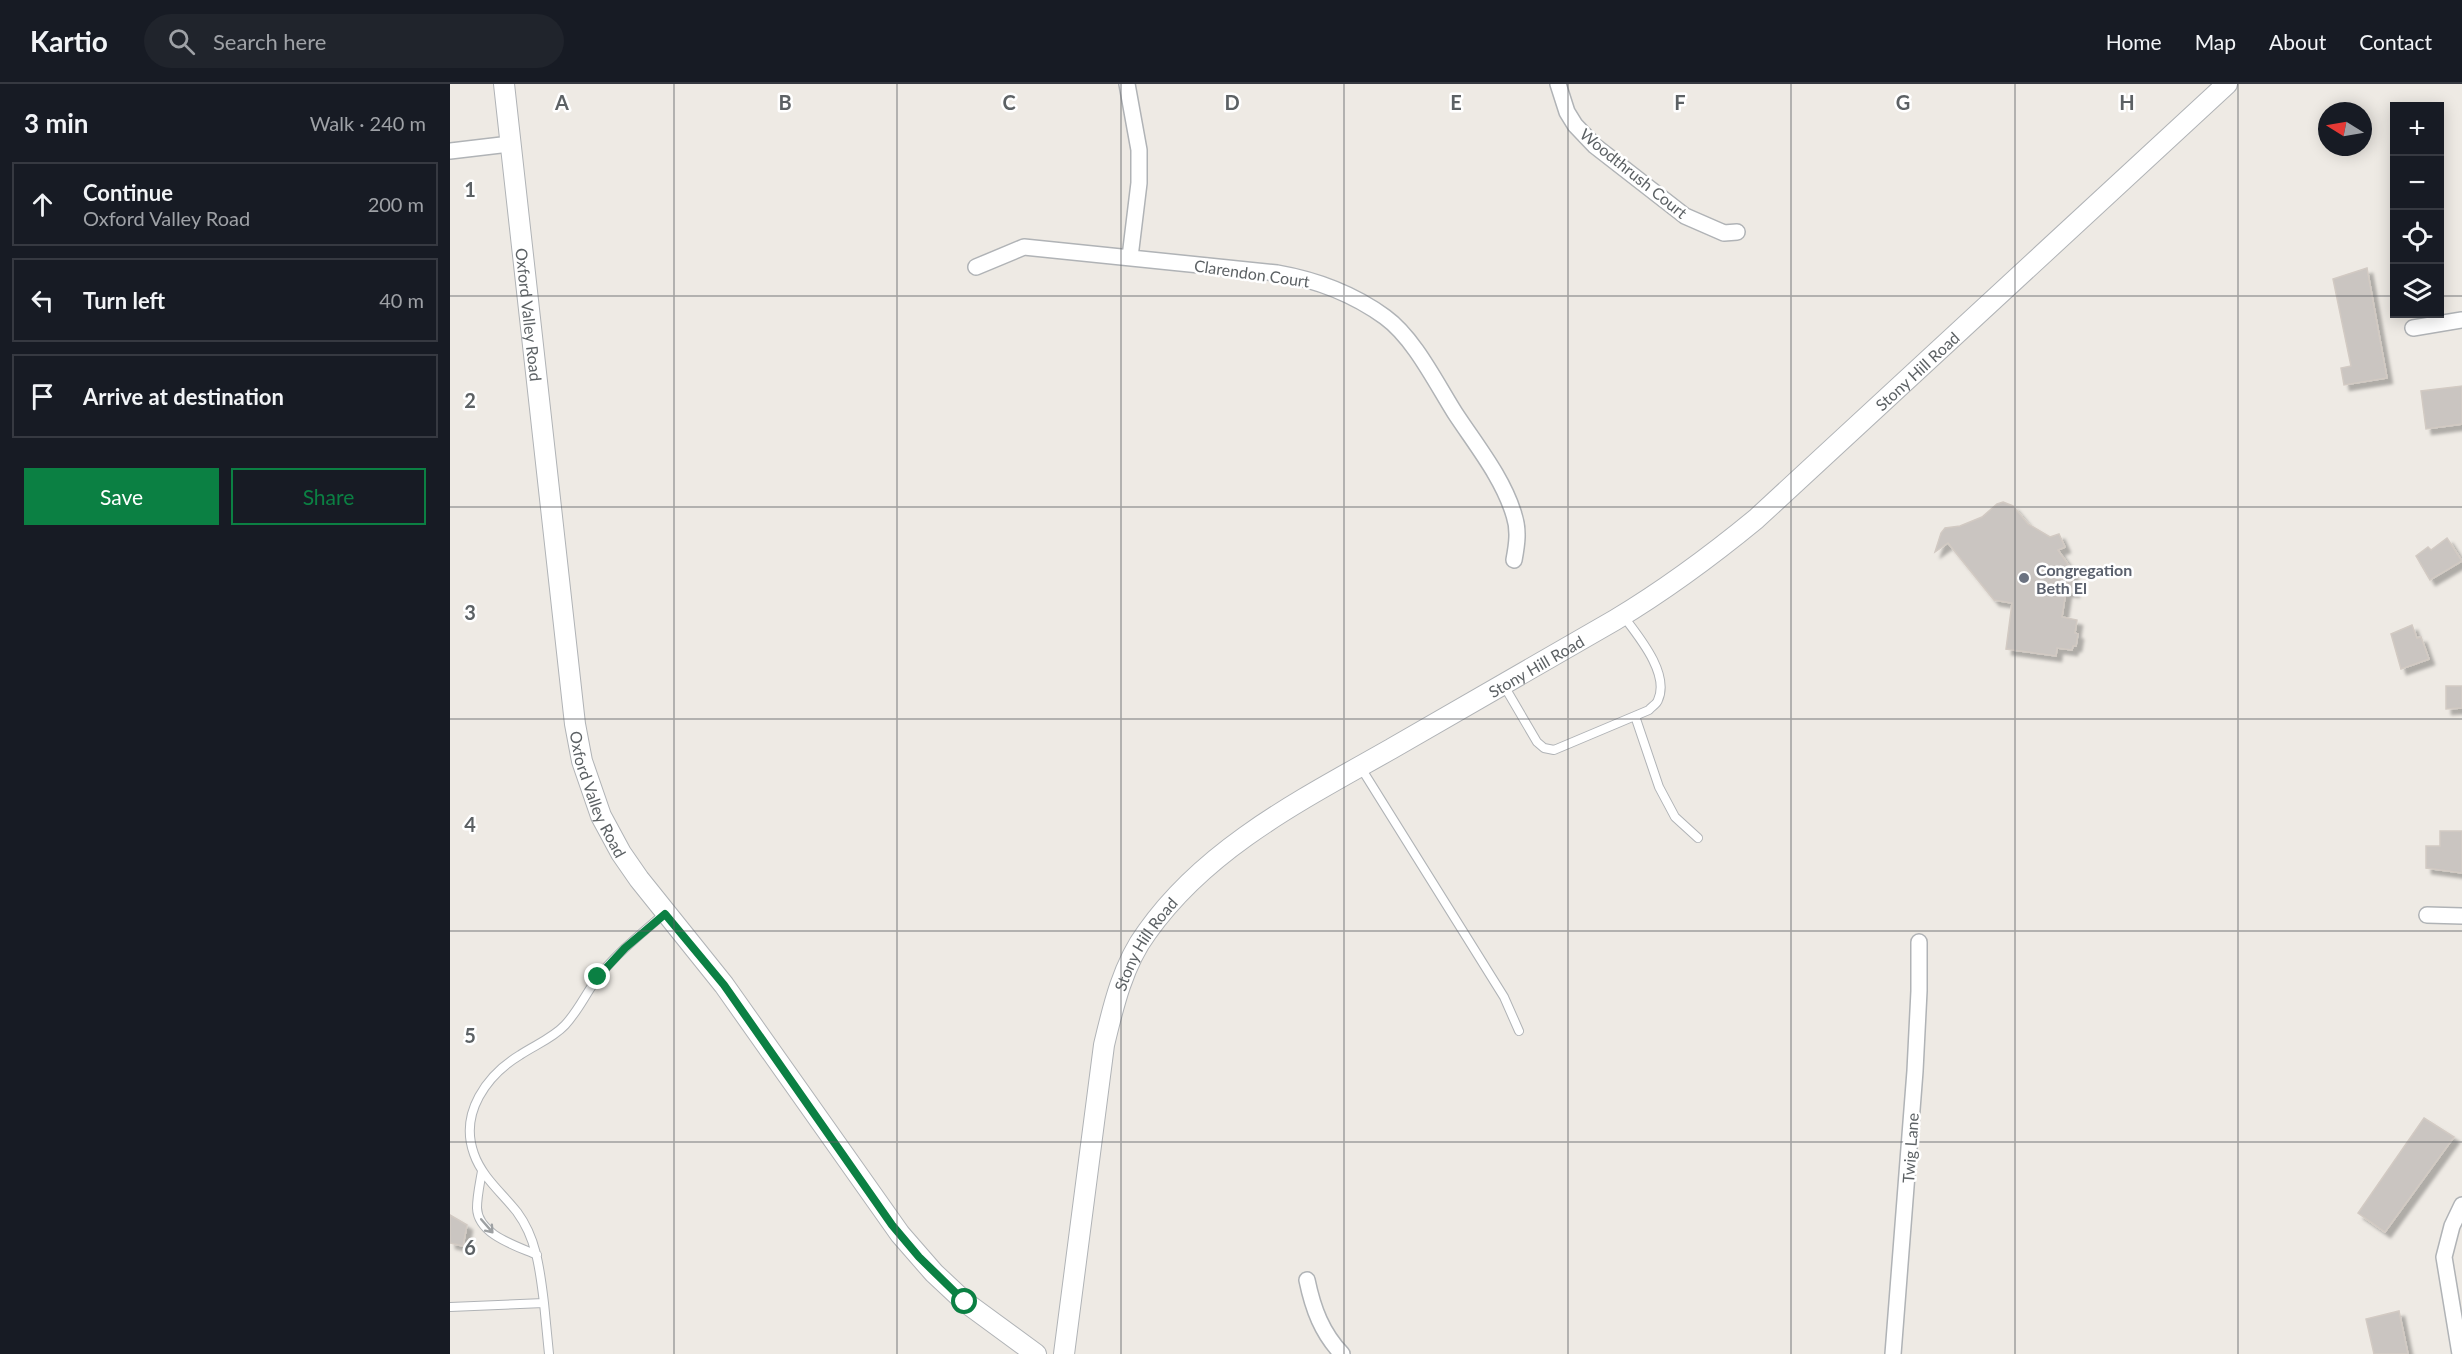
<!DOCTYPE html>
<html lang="en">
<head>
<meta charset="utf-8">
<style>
  body { margin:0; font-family:Lato,sans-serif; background:#20242c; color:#f1f3f6 }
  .controls { position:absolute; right:18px; top:18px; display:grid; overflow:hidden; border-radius:0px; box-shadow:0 3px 15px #0003 }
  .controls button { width:54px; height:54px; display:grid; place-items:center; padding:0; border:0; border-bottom:2px solid #363941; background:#171b24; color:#f1f3f6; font:30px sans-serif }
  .compass { position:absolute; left:1868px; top:18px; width:54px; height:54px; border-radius:50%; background:#171b24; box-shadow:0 3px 15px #0003; rotate:281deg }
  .stop { position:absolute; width:18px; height:18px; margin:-14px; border:4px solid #0b8043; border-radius:50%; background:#fff }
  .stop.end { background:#0b8043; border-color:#fff; box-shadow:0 2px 6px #0008 }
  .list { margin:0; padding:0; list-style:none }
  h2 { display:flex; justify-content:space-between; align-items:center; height:78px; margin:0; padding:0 24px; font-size:26px }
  h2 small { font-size:20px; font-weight:400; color:#9ea1a6 }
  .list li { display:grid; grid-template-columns:39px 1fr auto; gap:18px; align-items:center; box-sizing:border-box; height:84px; margin:0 12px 12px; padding:0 12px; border:2px solid #363941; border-radius:0px }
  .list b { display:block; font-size:22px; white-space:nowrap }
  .list p { margin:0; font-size:20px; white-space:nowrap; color:#9ea1a6 }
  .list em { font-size:20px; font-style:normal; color:#9ea1a6 }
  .actions { display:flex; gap:12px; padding:18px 24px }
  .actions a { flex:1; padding:14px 0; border:2px solid #0b8043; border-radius:0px; text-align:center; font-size:21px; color:#0b8043 }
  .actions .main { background:#0b8043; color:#fff }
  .icon { flex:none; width:33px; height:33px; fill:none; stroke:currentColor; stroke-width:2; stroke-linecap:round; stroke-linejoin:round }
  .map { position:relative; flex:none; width:2012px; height:1270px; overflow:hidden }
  header { display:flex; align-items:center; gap:36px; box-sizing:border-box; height:84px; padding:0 30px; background:#171b24; border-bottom:2px solid #363941 }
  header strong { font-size:28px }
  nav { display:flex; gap:33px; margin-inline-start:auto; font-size:21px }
  .search { width:420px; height:54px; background:#20242c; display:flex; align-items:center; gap:15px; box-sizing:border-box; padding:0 21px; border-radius:33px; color:#9ea1a6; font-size:22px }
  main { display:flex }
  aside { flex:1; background:#171b24 }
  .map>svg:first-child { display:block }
  .building { fill:#cac5c1; stroke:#d2cac3; stroke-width:1.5; filter:url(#shadow) }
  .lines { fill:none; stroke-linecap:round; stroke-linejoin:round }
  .service-casing { stroke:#b0b3b6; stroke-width:10 }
  .minor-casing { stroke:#b0b3b6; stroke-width:18 }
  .tertiary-casing { stroke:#b0b3b6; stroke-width:22 }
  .service { stroke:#fff; stroke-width:8 }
  .minor { stroke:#fff; stroke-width:15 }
  .tertiary { stroke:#fff; stroke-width:20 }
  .oneway { stroke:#9da0a2 }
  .route { stroke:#0b8043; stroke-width:8 }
  .grid { fill:none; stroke:#5c6164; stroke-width:1.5; stroke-opacity:0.55 }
  .worship-dot { fill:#6b7280; stroke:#fff; stroke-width:2 }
  .labels { text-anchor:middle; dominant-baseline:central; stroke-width:5; stroke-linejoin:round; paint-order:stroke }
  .street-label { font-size:16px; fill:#5c6164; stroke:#fff }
  .worship-label { font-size:16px; font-weight:bold; fill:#5b616d; stroke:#fff; text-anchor:start }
  .grid-label { font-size:20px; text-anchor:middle; font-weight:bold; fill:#5c6164; stroke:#fff; stroke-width:5; stroke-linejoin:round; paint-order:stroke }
</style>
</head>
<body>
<header>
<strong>Kartio</strong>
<div class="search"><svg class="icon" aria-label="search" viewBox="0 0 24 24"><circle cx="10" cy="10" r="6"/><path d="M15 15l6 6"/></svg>Search here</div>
<nav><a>Home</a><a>Map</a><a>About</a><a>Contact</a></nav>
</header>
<main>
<aside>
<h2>3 min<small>Walk · 240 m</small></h2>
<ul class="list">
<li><svg class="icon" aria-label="ahead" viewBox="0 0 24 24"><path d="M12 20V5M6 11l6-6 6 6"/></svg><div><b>Continue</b><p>Oxford Valley Road</p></div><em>200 m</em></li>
<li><svg class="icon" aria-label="left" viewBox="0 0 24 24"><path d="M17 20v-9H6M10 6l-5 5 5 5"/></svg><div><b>Turn left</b></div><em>40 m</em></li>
<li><svg class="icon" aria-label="arrive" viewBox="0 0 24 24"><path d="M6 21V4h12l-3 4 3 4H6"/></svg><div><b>Arrive at destination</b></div></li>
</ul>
<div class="actions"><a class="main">Save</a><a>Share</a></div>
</aside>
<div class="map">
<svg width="2012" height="1270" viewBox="0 0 2012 1270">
  <defs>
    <filter id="shadow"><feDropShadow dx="5.5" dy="5.5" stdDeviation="1.5" flood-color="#0004"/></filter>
  </defs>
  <rect width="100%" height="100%" fill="#eeeae4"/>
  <!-- building -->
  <path class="building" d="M 1917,184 L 1937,294 L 1894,301 L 1891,284 L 1901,282 L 1883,195 Z
    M 2012,302 L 2012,340 L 1976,345 L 1971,307 Z
    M 1553,418 L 1563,422 L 1578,440 L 1600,453 L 1609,450 L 1615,463 L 1608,466 L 1622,486 L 1624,508 L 1616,507 L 1612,533 L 1627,536 L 1625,549 L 1628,550 L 1626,562 L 1623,562 L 1622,566 L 1607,564 L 1606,572 L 1556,565 L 1562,519 L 1544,516 L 1498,459 L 1485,468 L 1491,449 L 1495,444 L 1510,442 L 1532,433 L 1547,420 Z
    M 1997,454 L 2012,477 L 1980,496 L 1966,472 L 1978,463 L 1981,466 Z
    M 1962,541 L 1967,554 L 1971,553 L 1979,575 L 1951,585 L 1941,550 Z
    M 1996,602 L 2012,602 L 2012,624 L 1996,625 Z
    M 1990,747 L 2012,747 L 2012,789 L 1976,784 L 1976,762 L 1990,762 Z
    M 1974,1034 L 2004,1053 L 1935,1148 L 1908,1129 Z
    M 0,1131 L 17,1141 L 13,1162 L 0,1159 Z
    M 1949,1227 L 1958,1270 L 1924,1270 L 1916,1235 Z"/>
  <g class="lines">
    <defs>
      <path id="service" d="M 1053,600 L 1087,658 L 1094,664 L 1104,666 L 1199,626 C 1201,623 1207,620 1208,616 C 1220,590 1189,553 1174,533
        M 1185,632 L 1209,703 L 1225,733 L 1248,754
        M 911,684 L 1054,913 L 1069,947
        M 32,1087 C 30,1099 27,1112 27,1124 C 28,1151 67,1162 87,1171
        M 94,1219 L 99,1270
        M 0,1223 L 94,1219 C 90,1187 87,1155 67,1128 C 52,1109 32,1093 24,1070 C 9,1029 37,991 70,971 C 85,961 103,954 115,941 C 129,926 137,907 149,892 C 168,868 192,849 215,829"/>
      <path id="minor" d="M 677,0 L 689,66 L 689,99 L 680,173
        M 1108,0 L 1117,28 L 1125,41 L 1145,62 L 1235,132 L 1274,149 L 1287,148
        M 0,67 L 60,60
        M 526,183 L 574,163 L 827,189 C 867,196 902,209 935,233 C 964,254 986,299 1005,329 C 1026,361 1053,394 1064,431 C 1069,446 1067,460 1064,476
        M 1963,244 L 2012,236
        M 1977,831 L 2012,832
        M 857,1196 C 863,1225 872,1249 892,1270
        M 1443,1270 L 1465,987 L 1469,907 L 1469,858
        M 2010,1270 L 1994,1173 L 2002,1142 L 2012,1121"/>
      <g id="tertiary">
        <path id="s1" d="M 54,0 L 125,640 L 132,677 L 151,732 L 171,769 L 189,795 L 274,901 L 450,1150 L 484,1189 L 515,1218 L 586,1270"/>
        <path id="s2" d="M 614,1270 L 654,961 C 663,923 673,880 697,848 C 757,763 853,715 941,665 C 1016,622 1091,579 1165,536 C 1215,506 1261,472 1306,435 L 1777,0"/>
      </g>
    </defs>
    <!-- service casing -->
    <use href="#service" class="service-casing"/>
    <!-- minor casing -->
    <use href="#minor" class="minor-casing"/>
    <!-- tertiary casing -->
    <use href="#tertiary" class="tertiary-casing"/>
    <!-- service -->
    <use href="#service" class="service"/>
    <!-- minor -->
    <use href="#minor" class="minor"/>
    <!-- tertiary -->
    <use href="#tertiary" class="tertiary"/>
  </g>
  <!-- one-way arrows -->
  <defs><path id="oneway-shaft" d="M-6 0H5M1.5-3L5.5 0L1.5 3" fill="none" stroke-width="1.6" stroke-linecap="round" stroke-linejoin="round" transform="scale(1.5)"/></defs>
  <use class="oneway" href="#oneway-shaft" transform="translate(37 1142) rotate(49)"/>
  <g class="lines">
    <!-- route -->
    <path class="route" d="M 148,893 L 175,864 L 215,830 L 274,901 L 442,1141 L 469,1173 L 515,1218"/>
  </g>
  <!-- grid -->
  <path class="grid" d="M 224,0 L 224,1270M 447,0 L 447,1270M 671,0 L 671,1270M 894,0 L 894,1270M 1118,0 L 1118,1270M 1341,0 L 1341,1270M 1565,0 L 1565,1270M 1788,0 L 1788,1270M 0,212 L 1944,212M 1990,212 L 2012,212M 0,423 L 2012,423M 0,635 L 2012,635M 0,847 L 2012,847M 0,1058 L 2012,1058"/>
  <!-- markers -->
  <circle class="worship-dot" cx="1574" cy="494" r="6"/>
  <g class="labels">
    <!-- street labels -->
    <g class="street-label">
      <text transform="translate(1184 89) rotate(39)">Woodthrush Court</text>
      <text transform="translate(802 189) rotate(8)">Clarendon Court</text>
      <text stroke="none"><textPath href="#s1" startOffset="232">Oxford Valley Road</textPath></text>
      <text stroke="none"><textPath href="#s2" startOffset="1392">Stony Hill Road</textPath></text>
      <text stroke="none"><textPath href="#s2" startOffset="908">Stony Hill Road</textPath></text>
      <text stroke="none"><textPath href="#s1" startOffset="718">Oxford Valley Road</textPath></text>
      <text stroke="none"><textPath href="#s2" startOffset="422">Stony Hill Road</textPath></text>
      <text transform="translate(1460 1064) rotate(-86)">Twig Lane</text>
    </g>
    <!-- worship labels -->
    <g class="worship-label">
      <text x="1586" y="485">Congregation<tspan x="1586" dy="18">Beth El</tspan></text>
    </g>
  </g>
  <g class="grid-label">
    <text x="112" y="26">A</text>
    <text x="335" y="26">B</text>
    <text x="559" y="26">C</text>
    <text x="782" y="26">D</text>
    <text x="1006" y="26">E</text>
    <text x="1230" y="26">F</text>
    <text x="1453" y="26">G</text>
    <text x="1677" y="26">H</text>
    <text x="20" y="113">1</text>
    <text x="20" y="324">2</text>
    <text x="20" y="536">3</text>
    <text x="20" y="748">4</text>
    <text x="20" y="959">5</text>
    <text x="20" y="1171">6</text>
  </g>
</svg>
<div class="controls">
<button>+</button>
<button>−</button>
<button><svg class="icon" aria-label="locate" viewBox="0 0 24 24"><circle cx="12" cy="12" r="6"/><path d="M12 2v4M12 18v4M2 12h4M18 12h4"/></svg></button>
<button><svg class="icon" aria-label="layers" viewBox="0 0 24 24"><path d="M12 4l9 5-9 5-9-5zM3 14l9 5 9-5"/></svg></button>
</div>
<svg class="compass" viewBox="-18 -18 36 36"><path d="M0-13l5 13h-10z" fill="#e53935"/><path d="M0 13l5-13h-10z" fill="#9ea1a6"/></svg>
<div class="stop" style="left:515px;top:1218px"></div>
<div class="stop end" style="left:148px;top:893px"></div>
</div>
</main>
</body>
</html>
